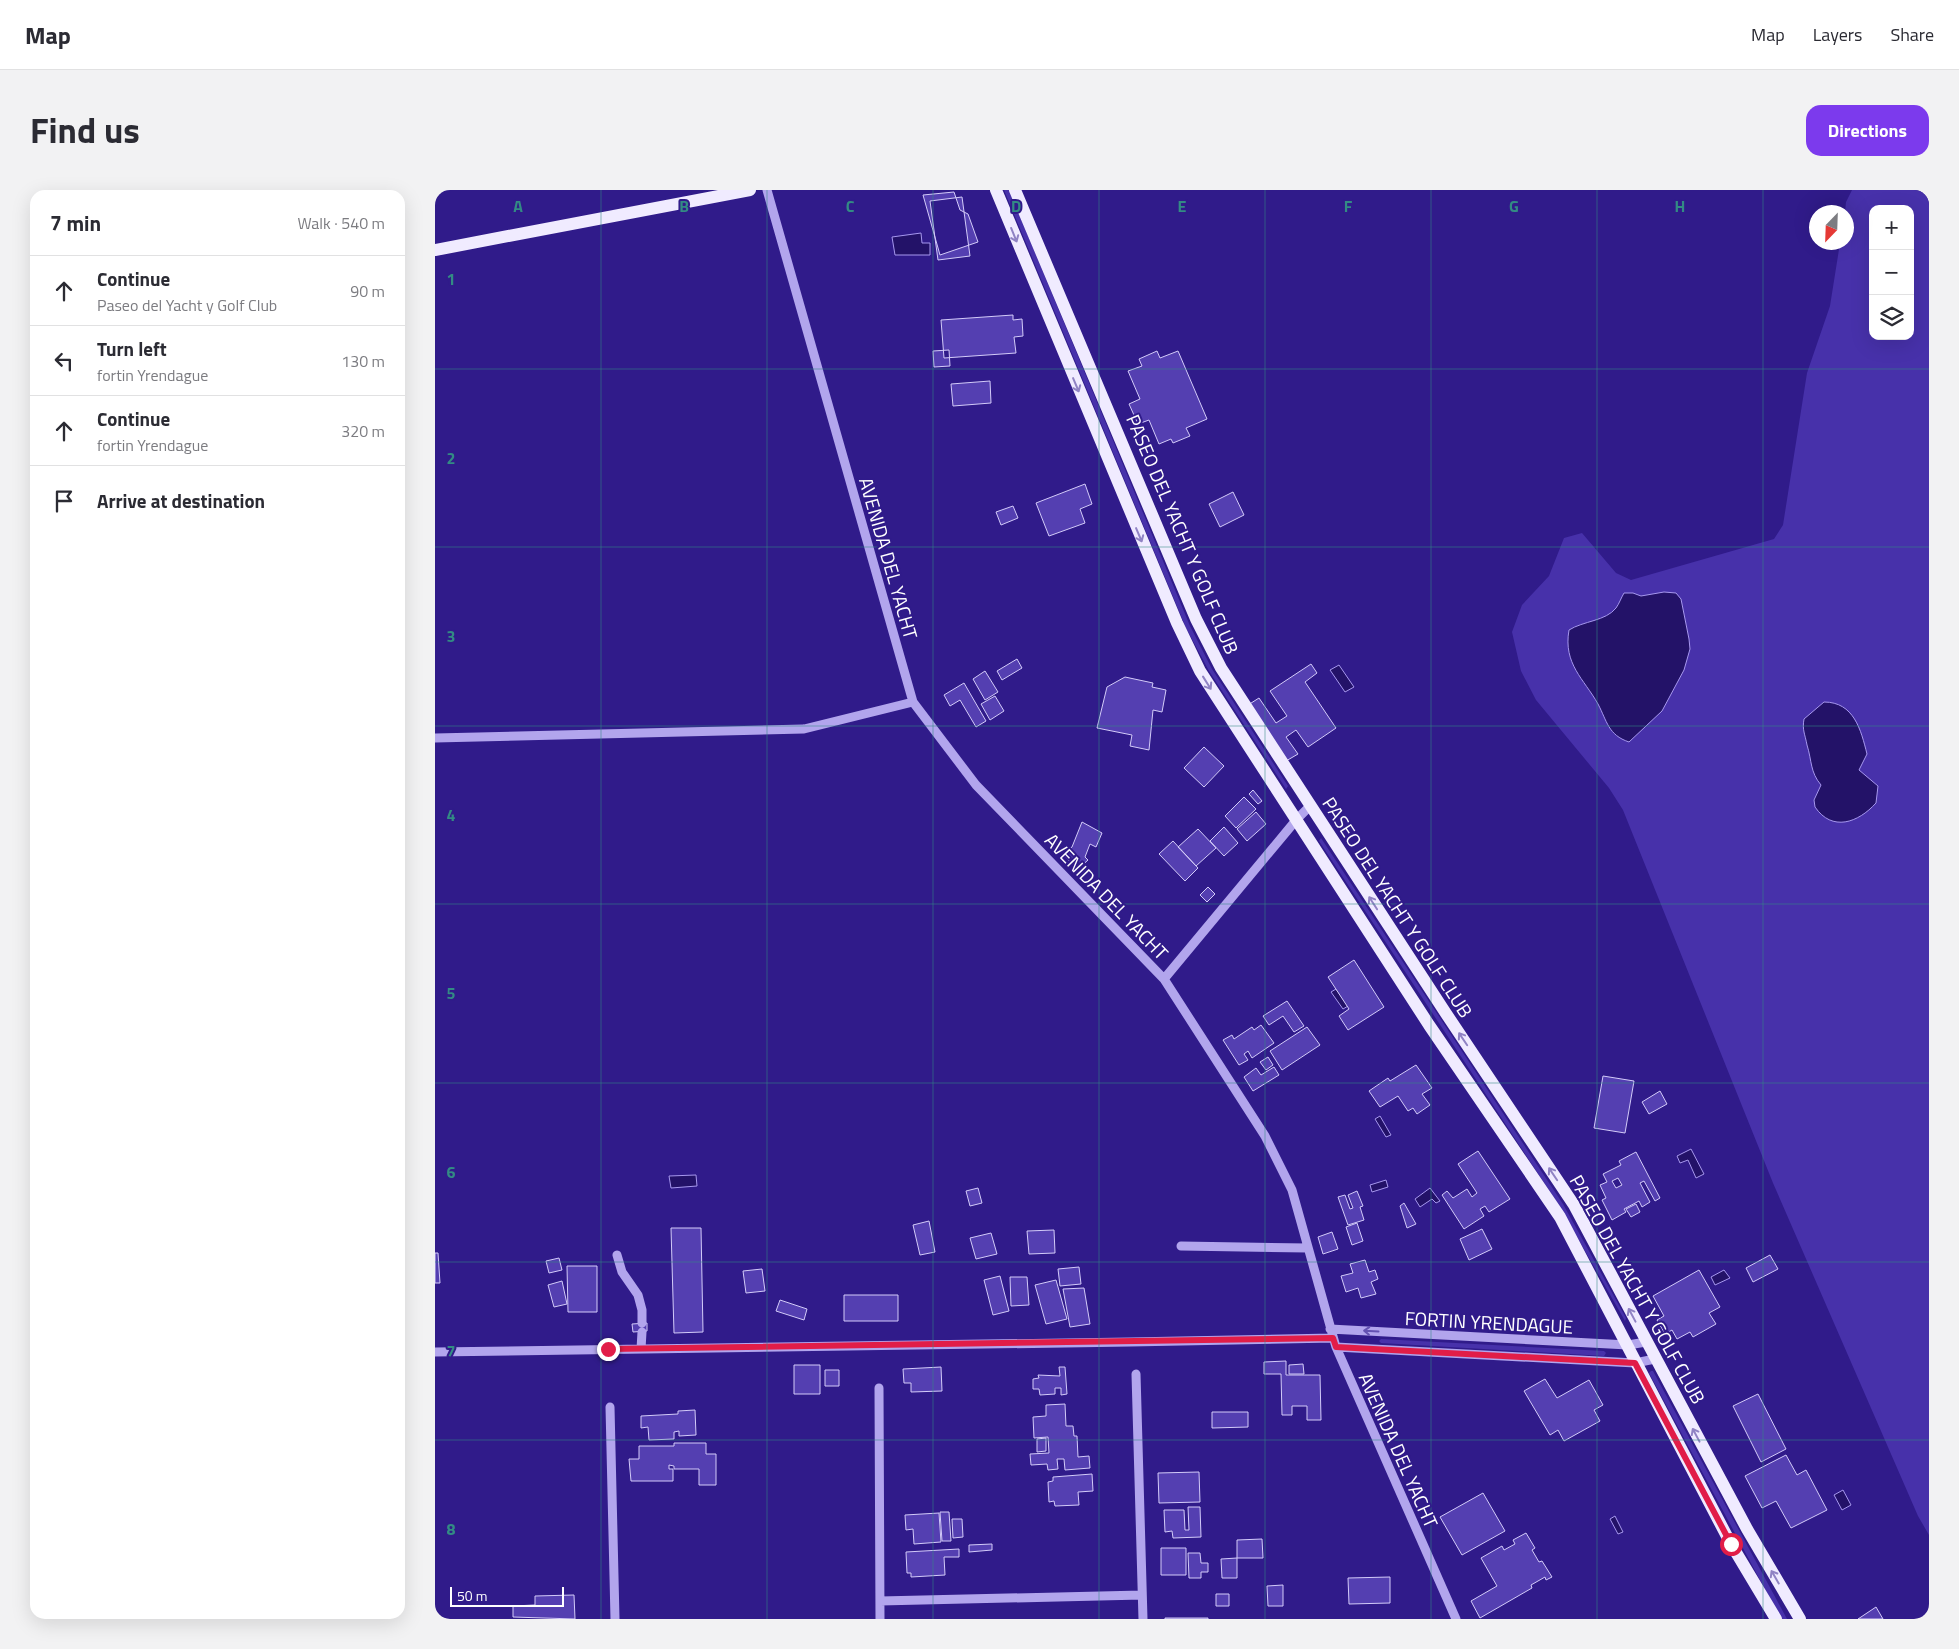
<!DOCTYPE html>
<html lang="en">
<head>
<meta charset="utf-8">
<style>
  body { margin:0; font-family:"Titillium Web",sans-serif; background:#f2f2f3; color:#2b2b33 }
  .controls { position:absolute; right:15px; top:15px; display:grid; overflow:hidden; border-radius:10px; box-shadow:0 5px 20px #0002 }
  .controls button { width:45px; height:45px; display:grid; place-items:center; padding:0; border:0; border-bottom:1px solid #e1e1e2; background:#fff; color:#2b2b33; font:25px sans-serif }
  .compass { position:absolute; left:1374px; top:15px; width:45px; height:45px; border-radius:50%; background:#fff; box-shadow:0 5px 20px #0002; rotate:203deg }
  .scale { position:absolute; left:15px; bottom:12px; width:114px; box-sizing:border-box; padding-left:5px; border:2px solid #fff; border-top:0; font-size:14px; line-height:18px; white-space:nowrap; color:#fff; -webkit-text-stroke:4px #301b8a; paint-order:stroke }
  .stop { position:absolute; width:15px; height:15px; margin:-11px; border:4px solid #e11d48; border-radius:50%; background:#fff }
  .stop.end { background:#e11d48; border-color:#fff; box-shadow:0 1px 5px #0008 }
  .list { margin:0; padding:0; list-style:none }
  h2 { display:flex; justify-content:space-between; align-items:center; height:65px; margin:0; padding:0 20px; font-size:21px }
  h2 small { font-size:16px; font-weight:400; color:#7c7c81 }
  .list li { display:grid; grid-template-columns:32px 1fr auto; gap:15px; align-items:center; box-sizing:border-box; height:70px; padding:0 20px; border-top:1px solid #e1e1e2 }
  .list b { display:block; font-size:19px; white-space:nowrap }
  .list p { margin:0; font-size:16px; white-space:nowrap; color:#7c7c81 }
  .list em { font-size:16px; font-style:normal; color:#7c7c81 }
  .icon { flex:none; width:28px; height:28px; fill:none; stroke:currentColor; stroke-width:2; stroke-linecap:round; stroke-linejoin:round }
  .map { position:relative; flex:none; width:1494px; height:1429px; overflow:hidden; border-radius:15px }
  header { display:flex; align-items:center; gap:30px; box-sizing:border-box; height:70px; padding:0 25px; background:#fff; border-bottom:1px solid #e1e1e2 }
  header strong { font-size:24px }
  nav { display:flex; gap:28px; margin-inline-start:auto; font-size:18px }
  .intro { display:flex; align-items:center; justify-content:space-between; box-sizing:border-box; height:120px; padding:0 30px }
  h1 { margin:0; font-size:35px }
  .button { padding:12px 22px; border-radius:15px; background:#7c3aed; color:#fff; font-size:18px; font-weight:700 }
  main { display:flex; gap:30px; padding:0 30px }
  aside { flex:1; background:#fff; border-radius:15px; box-shadow:0 5px 20px #0002 }
  .map>svg:first-child { display:block }
  .green { fill:#4731aa; fill-rule:evenodd }
  .water { fill:#231268; stroke:#a798ef }
  .building { fill:#543fb1; stroke:#d3cbf9; fill-rule:evenodd }
  .lines { fill:none; stroke-linecap:round; stroke-linejoin:round }
  .minor { stroke:#b2a5ed; stroke-width:9 }
  .major { stroke:#f0ebff; stroke-width:12 }
  .oneway { stroke:#9083c4 }
  .oneway2 { stroke:#6452b2 }
  .route { stroke:#e11d48; stroke-width:6 }
  .grid { fill:none; stroke:#338b84; stroke-width:1; stroke-opacity:0.55 }
  .labels { text-anchor:middle; dominant-baseline:central; stroke-width:4; stroke-linejoin:round; paint-order:stroke }
  .street-label { font-size:19px; fill:#fff; stroke:#301b8a }
  .grid-label { font-size:16px; text-anchor:middle; font-weight:bold; fill:#338b84; stroke:#301b8a; stroke-width:4; stroke-linejoin:round; paint-order:stroke }
</style>
</head>
<body>
<header>
<strong>Map</strong>
<nav><a>Map</a><a>Layers</a><a>Share</a></nav>
</header>
<div class="intro"><h1>Find us</h1><a class="button">Directions</a></div>
<main>
<aside>
<h2>7 min<small>Walk · 540 m</small></h2>
<ul class="list">
<li><svg class="icon" aria-label="ahead" viewBox="0 0 24 24"><path d="M12 20V5M6 11l6-6 6 6"/></svg><div><b>Continue</b><p>Paseo del Yacht y Golf Club</p></div><em>90 m</em></li>
<li><svg class="icon" aria-label="left" viewBox="0 0 24 24"><path d="M17 20v-9H6M10 6l-5 5 5 5"/></svg><div><b>Turn left</b><p>fortin Yrendague</p></div><em>130 m</em></li>
<li><svg class="icon" aria-label="ahead" viewBox="0 0 24 24"><path d="M12 20V5M6 11l6-6 6 6"/></svg><div><b>Continue</b><p>fortin Yrendague</p></div><em>320 m</em></li>
<li><svg class="icon" aria-label="arrive" viewBox="0 0 24 24"><path d="M6 21V4h12l-3 4 3 4H6"/></svg><div><b>Arrive at destination</b></div></li>
</ul>
</aside>
<div class="map">
<svg width="1494" height="1429" viewBox="0 0 1494 1429">
  <rect width="100%" height="100%" fill="#301b8a"/>
  <!-- green -->
  <path class="green" d="M 569,0 L 574,0 L 755,436 L 777,479 L 853,596 L 851,599 L 774,481 L 751,438 Z
    M 1417,0 L 1494,0 L 1494,1345 L 1483,1326 L 1338,993 L 1188,620 L 1174,598 L 1101,510 L 1086,481 L 1077,442 L 1087,415 L 1114,386 L 1129,348 L 1147,343 L 1181,383 L 1196,390 L 1339,349 L 1348,335 L 1372,183 L 1395,116 L 1405,53 L 1412,52 L 1412,22 L 1410,22 L 1411,12 ZM 1438,19 L 1475,19 L 1475,146 L 1438,146 Z
    M 886,648 L 1128,1014 L 1191,1128 L 1190,1131 L 1125,1017 L 884,651 Z
    M 946,1149 L 1169,1161 L 1171,1163 L 1169,1166 L 946,1153 L 944,1151 Z
    M 1216,1181 L 1218,1181 L 1352,1429 L 1346,1429 L 1214,1183 Z"/>
  <!-- water -->
  <path class="water" d="M 486,43 L 487,53 L 495,53 L 495,65 L 460,65 L 457,47 Z
    M 1229,402 L 1241,403 L 1246,409 L 1254,449 L 1255,459 L 1249,480 L 1227,521 L 1194,552 C 1173,545 1172,531 1163,514 C 1149,489 1128,474 1134,440 C 1148,431 1171,431 1181,418 C 1184,414 1186,408 1189,403 L 1198,403 L 1206,406 Z
    M 904,475 L 919,497 L 910,502 L 895,480 Z
    M 1389,512 C 1419,512 1426,540 1432,564 L 1424,580 L 1443,596 L 1441,613 C 1423,633 1397,642 1380,617 L 1379,610 L 1386,595 C 1375,582 1377,571 1372,555 C 1370,544 1367,540 1369,529 Z
    M 901,799 L 913,816 L 908,819 L 896,802 Z
    M 945,926 L 956,945 L 951,947 L 940,929 Z
    M 1256,959 L 1269,984 L 1261,988 L 1253,970 L 1245,973 L 1242,966 Z
    M 261,985 L 262,996 L 236,998 L 234,986 Z
    M 951,990 L 953,997 L 937,1002 L 935,995 Z
    M 995,998 L 1005,1011 L 1001,1013 L 997,1009 L 985,1017 L 980,1009 Z
    M 1289,1080 L 1295,1088 L 1280,1095 L 1276,1087 Z
    M 1408,1300 L 1416,1315 L 1407,1320 L 1399,1305 Z
    M 1180,1326 L 1188,1342 L 1183,1344 L 1175,1329 Z"/>
  <!-- building -->
  <path class="building" d="M 519,2 L 525,20 L 533,24 L 543,52 L 505,65 L 488,5 Z
    M 527,7 L 535,66 L 503,70 L 495,11 Z
    M 578,125 L 578,130 L 587,129 L 588,146 L 579,147 L 581,163 L 509,168 L 506,130 Z
    M 514,160 L 515,176 L 499,177 L 498,161 Z
    M 722,161 L 725,168 L 743,161 L 772,229 L 751,238 L 755,246 L 738,253 L 736,249 L 724,254 L 714,230 L 703,234 L 694,214 L 705,209 L 693,181 L 707,176 L 704,169 Z
    M 555,191 L 556,213 L 518,216 L 516,194 Z
    M 650,294 L 657,314 L 645,319 L 650,333 L 614,346 L 601,313 Z
    M 798,302 L 809,325 L 785,337 L 774,314 Z
    M 578,316 L 583,328 L 566,335 L 561,322 Z
    M 582,469 L 587,478 L 567,490 L 562,481 Z
    M 876,474 L 882,483 L 870,492 L 901,538 L 873,557 L 861,540 L 851,547 L 863,564 L 851,571 L 813,515 L 824,508 L 841,533 L 852,526 L 835,501 Z
    M 550,481 L 563,502 L 550,510 L 538,489 Z
    M 690,487 L 718,493 L 717,497 L 731,500 L 727,522 L 718,520 L 714,560 L 695,556 L 697,545 L 662,538 L 672,497 Z
    M 529,493 L 551,531 L 541,537 L 525,510 L 515,516 L 509,505 Z
    M 560,506 L 569,521 L 555,530 L 546,514 Z
    M 769,557 L 789,576 L 769,597 L 749,578 Z
    M 818,600 L 827,611 L 823,614 L 814,604 Z
    M 809,607 L 821,619 L 801,638 L 790,626 Z
    M 821,622 L 831,634 L 812,651 L 802,639 Z
    M 647,632 L 667,643 L 661,657 L 655,654 L 650,667 L 653,670 L 642,680 L 628,664 L 637,657 Z
    M 789,637 L 803,653 L 789,666 L 775,651 Z
    M 763,639 L 781,658 L 761,676 L 743,657 Z
    M 738,651 L 763,678 L 750,691 L 724,664 Z
    M 773,697 L 780,704 L 772,712 L 765,705 Z
    M 919,770 L 949,817 L 913,840 L 904,826 L 914,819 L 893,787 Z
    M 852,811 L 869,836 L 859,842 L 848,826 L 834,835 L 828,826 Z
    M 826,835 L 839,853 L 817,868 L 813,861 L 809,864 L 813,870 L 804,875 L 788,850 L 797,845 L 799,849 L 817,837 L 819,840 Z
    M 872,837 L 885,855 L 847,880 L 835,861 Z
    M 833,867 L 838,875 L 831,880 L 825,872 Z
    M 981,875 L 997,898 L 987,904 L 995,915 L 982,924 L 978,918 L 973,921 L 963,906 L 945,917 L 934,901 L 953,888 L 955,891 Z
    M 839,877 L 844,885 L 818,901 L 809,887 L 821,878 L 826,885 Z
    M 1168,886 L 1199,891 L 1190,943 L 1159,938 Z
    M 1225,901 L 1232,914 L 1214,924 L 1207,912 Z
    M 1043,961 L 1075,1009 L 1054,1022 L 1050,1016 L 1045,1019 L 1049,1026 L 1029,1039 L 1007,1005 L 1012,1001 L 1018,1008 L 1032,999 L 1037,1007 L 1042,1003 L 1023,974 Z
    M 1201,962 L 1225,1008 L 1220,1011 L 1209,991 L 1205,993 L 1215,1012 L 1207,1017 L 1204,1011 L 1189,1019 L 1191,1022 L 1177,1030 L 1167,1010 L 1171,1008 L 1165,995 L 1172,992 L 1168,984 L 1186,975 L 1184,971 ZM 1183,988 L 1187,995 L 1181,998 L 1177,991 Z
    M 543,998 L 547,1013 L 535,1016 L 531,1001 Z
    M 922,1001 L 928,1016 L 925,1017 L 929,1030 L 913,1035 L 903,1007 L 910,1005 L 915,1019 L 918,1018 L 913,1005 Z
    M 969,1013 L 981,1034 L 972,1038 L 965,1016 Z
    M 1201,1014 L 1205,1022 L 1196,1027 L 1191,1019 Z
    M 494,1031 L 500,1062 L 485,1065 L 478,1035 Z
    M 922,1033 L 928,1051 L 917,1055 L 911,1037 Z
    M 236,1038 L 266,1038 L 268,1142 L 239,1143 Z
    M 1047,1039 L 1057,1059 L 1034,1070 L 1025,1049 Z
    M 619,1040 L 620,1063 L 594,1064 L 592,1041 Z
    M 897,1042 L 903,1059 L 888,1064 L 883,1047 Z
    M 556,1043 L 562,1064 L 541,1069 L 535,1048 Z
    M 0,1063 L 3,1063 L 5,1093 L 0,1093 Z
    M 1335,1065 L 1343,1079 L 1318,1092 L 1311,1078 Z
    M 124,1068 L 127,1080 L 114,1083 L 111,1071 Z
    M 930,1070 L 934,1082 L 940,1080 L 943,1089 L 936,1092 L 941,1104 L 926,1108 L 923,1098 L 911,1102 L 906,1086 L 918,1083 L 915,1074 Z
    M 132,1076 L 162,1076 L 162,1122 L 133,1122 Z
    M 644,1077 L 646,1094 L 625,1096 L 623,1079 Z
    M 327,1079 L 330,1101 L 311,1103 L 308,1081 Z
    M 1264,1080 L 1285,1117 L 1274,1123 L 1281,1134 L 1258,1147 L 1255,1142 L 1242,1149 L 1237,1140 L 1230,1144 L 1222,1130 L 1229,1126 L 1218,1106 Z
    M 565,1086 L 574,1121 L 558,1125 L 549,1090 Z
    M 575,1087 L 592,1087 L 594,1115 L 576,1116 Z
    M 621,1090 L 632,1129 L 611,1134 L 600,1095 Z
    M 127,1091 L 132,1114 L 119,1117 L 113,1095 Z
    M 649,1098 L 655,1134 L 635,1137 L 628,1099 Z
    M 409,1105 L 463,1105 L 463,1131 L 409,1131 Z
    M 345,1110 L 372,1119 L 369,1130 L 341,1121 Z
    M 212,1133 L 212,1141 L 198,1142 L 197,1134 Z
    M 851,1171 L 851,1185 L 885,1185 L 886,1230 L 872,1230 L 872,1216 L 857,1216 L 857,1225 L 847,1225 L 846,1184 L 829,1184 L 829,1172 Z
    M 868,1174 L 869,1184 L 854,1184 L 854,1175 Z
    M 359,1175 L 385,1175 L 385,1204 L 359,1204 Z
    M 506,1177 L 507,1201 L 476,1202 L 476,1193 L 469,1193 L 468,1179 Z
    M 624,1177 L 630,1177 L 632,1204 L 626,1205 L 626,1198 L 620,1198 L 620,1204 L 605,1205 L 604,1199 L 598,1199 L 598,1189 L 604,1188 L 603,1185 L 625,1186 Z
    M 390,1180 L 404,1180 L 404,1196 L 390,1196 Z
    M 1110,1189 L 1122,1208 L 1154,1190 L 1168,1215 L 1159,1220 L 1165,1231 L 1129,1251 L 1123,1240 L 1115,1245 L 1089,1201 Z
    M 1323,1204 L 1351,1259 L 1326,1272 L 1298,1216 Z
    M 630,1214 L 631,1236 L 638,1236 L 639,1246 L 642,1246 L 643,1267 L 654,1266 L 655,1278 L 630,1280 L 629,1269 L 622,1269 L 623,1279 L 613,1280 L 612,1274 L 596,1275 L 595,1264 L 614,1263 L 613,1247 L 599,1248 L 598,1227 L 611,1226 L 611,1215 Z
    M 260,1220 L 261,1245 L 244,1246 L 244,1241 L 239,1242 L 239,1249 L 214,1250 L 213,1237 L 206,1238 L 206,1226 L 243,1224 L 243,1221 Z
    M 777,1222 L 813,1222 L 813,1237 L 777,1238 Z
    M 611,1248 L 611,1261 L 602,1262 L 602,1249 Z
    M 239,1253 L 271,1253 L 271,1264 L 281,1264 L 281,1295 L 264,1295 L 264,1279 L 239,1279 L 239,1276 L 234,1275 L 234,1279 L 238,1279 L 238,1291 L 196,1291 L 194,1269 L 204,1269 L 204,1256 L 239,1256 Z
    M 1351,1265 L 1362,1285 L 1371,1280 L 1392,1320 L 1356,1338 L 1341,1311 L 1327,1318 L 1310,1286 Z
    M 764,1282 L 765,1312 L 724,1313 L 723,1283 Z
    M 657,1284 L 658,1301 L 643,1302 L 644,1315 L 620,1316 L 619,1311 L 614,1312 L 613,1292 L 618,1291 L 618,1287 Z
    M 1048,1303 L 1070,1341 L 1027,1365 L 1005,1327 Z
    M 753,1317 L 765,1317 L 766,1347 L 738,1348 L 737,1341 L 730,1342 L 729,1320 L 749,1320 L 750,1340 L 754,1340 Z
    M 505,1322 L 514,1322 L 516,1351 L 507,1351 Z
    M 504,1323 L 506,1352 L 479,1354 L 478,1339 L 471,1340 L 470,1325 Z
    M 517,1329 L 527,1329 L 528,1347 L 518,1348 Z
    M 1091,1343 L 1100,1358 L 1097,1360 L 1104,1372 L 1107,1371 L 1117,1387 L 1111,1390 L 1110,1387 L 1096,1395 L 1097,1398 L 1045,1428 L 1036,1411 L 1062,1396 L 1046,1368 L 1067,1356 L 1069,1360 L 1080,1354 L 1078,1350 Z
    M 827,1349 L 828,1368 L 802,1368 L 802,1350 Z
    M 557,1354 L 557,1360 L 534,1362 L 534,1355 Z
    M 726,1358 L 751,1358 L 751,1385 L 726,1385 Z
    M 524,1359 L 524,1367 L 509,1367 L 510,1385 L 476,1387 L 476,1383 L 472,1383 L 471,1362 Z
    M 753,1363 L 765,1363 L 766,1373 L 773,1373 L 773,1382 L 766,1382 L 766,1388 L 754,1388 Z
    M 802,1368 L 802,1388 L 787,1388 L 786,1369 Z
    M 955,1387 L 955,1413 L 914,1414 L 913,1388 Z
    M 848,1395 L 848,1416 L 833,1416 L 832,1396 Z
    M 781,1404 L 794,1404 L 794,1416 L 781,1416 Z
    M 139,1405 L 140,1429 L 78,1427 L 78,1416 L 100,1415 L 100,1406 Z
    M 1441,1417 L 1448,1429 L 1423,1429 Z
    M 730,1428 L 773,1428 L 773,1429 L 730,1429 Z"/>
  <g class="lines">
    <!-- minor -->
    <path class="minor" d="M 332,0 L 478,512 L 541,595 L 729,789 L 830,946 L 857,1000 L 901,1157 L 1021,1429
      M 0,548 L 369,539 L 478,512
      M 729,789 L 862,629 L 875,616
      M 746,1056 L 873,1058
      M 182,1065 L 187,1082 L 203,1105 L 207,1120 L 207,1133
      M 895,1139 L 1193,1155 L 1211,1152
      M 901,1157 L 1200,1173 L 1220,1169
      M 206,1159 L 207,1142
      M 0,1162 L 695,1152 L 898,1148
      M 701,1184 L 708,1429
      M 444,1198 L 445,1429
      M 175,1217 L 180,1429
      M 445,1411 L 707,1405"/>
    <!-- major -->
    <path class="major" d="M 561,0 L 742,433 L 765,481 L 994,835 L 1125,1027 L 1296,1354 L 1341,1429
      M 580,0 L 761,429 L 786,478 L 1010,822 L 1139,1015 L 1312,1339 L 1365,1429
      M 0,60 L 315,0"/>
  </g>
  <!-- one-way arrows -->
  <defs><path id="oneway-shaft" d="M-6 0H5M1.5-3L5.5 0L1.5 3" fill="none" stroke-width="1.6" stroke-linecap="round" stroke-linejoin="round" transform="scale(1.25)"/></defs>
  <g class="oneway">
    <use href="#oneway-shaft" transform="translate(579 45) rotate(68)"/>
    <use href="#oneway-shaft" transform="translate(641 195) rotate(67)"/>
    <use href="#oneway-shaft" transform="translate(704 345) rotate(67)"/>
    <use href="#oneway-shaft" transform="translate(772 493) rotate(58)"/>
    <use href="#oneway-shaft" transform="translate(938 713) rotate(-123)"/>
    <use href="#oneway-shaft" transform="translate(1028 849) rotate(-124)"/>
    <use href="#oneway-shaft" transform="translate(1118 984) rotate(-124)"/>
    <use href="#oneway-shaft" transform="translate(1197 1125) rotate(-118)"/>
    <use href="#oneway-shaft" transform="translate(1261 1245) rotate(-118)"/>
    <use href="#oneway-shaft" transform="translate(1340 1387) rotate(-120)"/>
  </g>
  <use class="oneway2" href="#oneway-shaft" transform="translate(936 1141) rotate(-177)"/>
  <g class="lines">
    <!-- route -->
    <path class="route" d="M 173,1159 L 898,1148 L 901,1157 L 1200,1173 L 1296,1354"/>
  </g>
  <!-- grid -->
  <path class="grid" d="M 166,0 L 166,1429M 332,0 L 332,1429M 498,0 L 498,1429M 664,0 L 664,1429M 830,0 L 830,1429M 996,0 L 996,1429M 1162,0 L 1162,1429M 1328,0 L 1328,1429M 0,179 L 1494,179M 0,357 L 1494,357M 0,536 L 1494,536M 0,714 L 1494,714M 0,893 L 1494,893M 0,1072 L 1494,1072M 0,1250 L 1494,1250"/>
  <g class="labels">
    <!-- street labels -->
    <g class="street-label">
      <text transform="translate(748 344) rotate(67)">PASEO DEL YACHT Y GOLF CLUB</text>
      <text transform="translate(454 368) rotate(74)">AVENIDA DEL YACHT</text>
      <text transform="translate(672 706) rotate(46)">AVENIDA DEL YACHT</text>
      <text transform="translate(963 717) rotate(57)">PASEO DEL YACHT Y GOLF CLUB</text>
      <text transform="translate(1203 1099) rotate(61)">PASEO DEL YACHT Y GOLF CLUB</text>
      <text transform="translate(1054 1132) rotate(3)">FORTIN YRENDAGUE</text>
      <text transform="translate(964 1260) rotate(66)">AVENIDA DEL YACHT</text>
    </g>
  </g>
  <g class="grid-label">
    <text x="83" y="22">A</text>
    <text x="249" y="22">B</text>
    <text x="415" y="22">C</text>
    <text x="581" y="22">D</text>
    <text x="747" y="22">E</text>
    <text x="913" y="22">F</text>
    <text x="1079" y="22">G</text>
    <text x="1245" y="22">H</text>
    <text x="16" y="95">1</text>
    <text x="16" y="274">2</text>
    <text x="16" y="452">3</text>
    <text x="16" y="631">4</text>
    <text x="16" y="809">5</text>
    <text x="16" y="988">6</text>
    <text x="16" y="1167">7</text>
    <text x="16" y="1345">8</text>
  </g>
</svg>
<div class="controls">
<button>+</button>
<button>−</button>
<button><svg class="icon" aria-label="layers" viewBox="0 0 24 24"><path d="M12 4l9 5-9 5-9-5zM3 14l9 5 9-5"/></svg></button>
</div>
<svg class="compass" viewBox="-18 -18 36 36"><path d="M0-13l5 13h-10z" fill="#e53935"/><path d="M0 13l5-13h-10z" fill="#7c7c81"/></svg>
<div class="scale">50 m</div>
<div class="stop" style="left:1296px;top:1354px"></div>
<div class="stop end" style="left:173px;top:1159px"></div>
</div>
</main>
</body>
</html>
